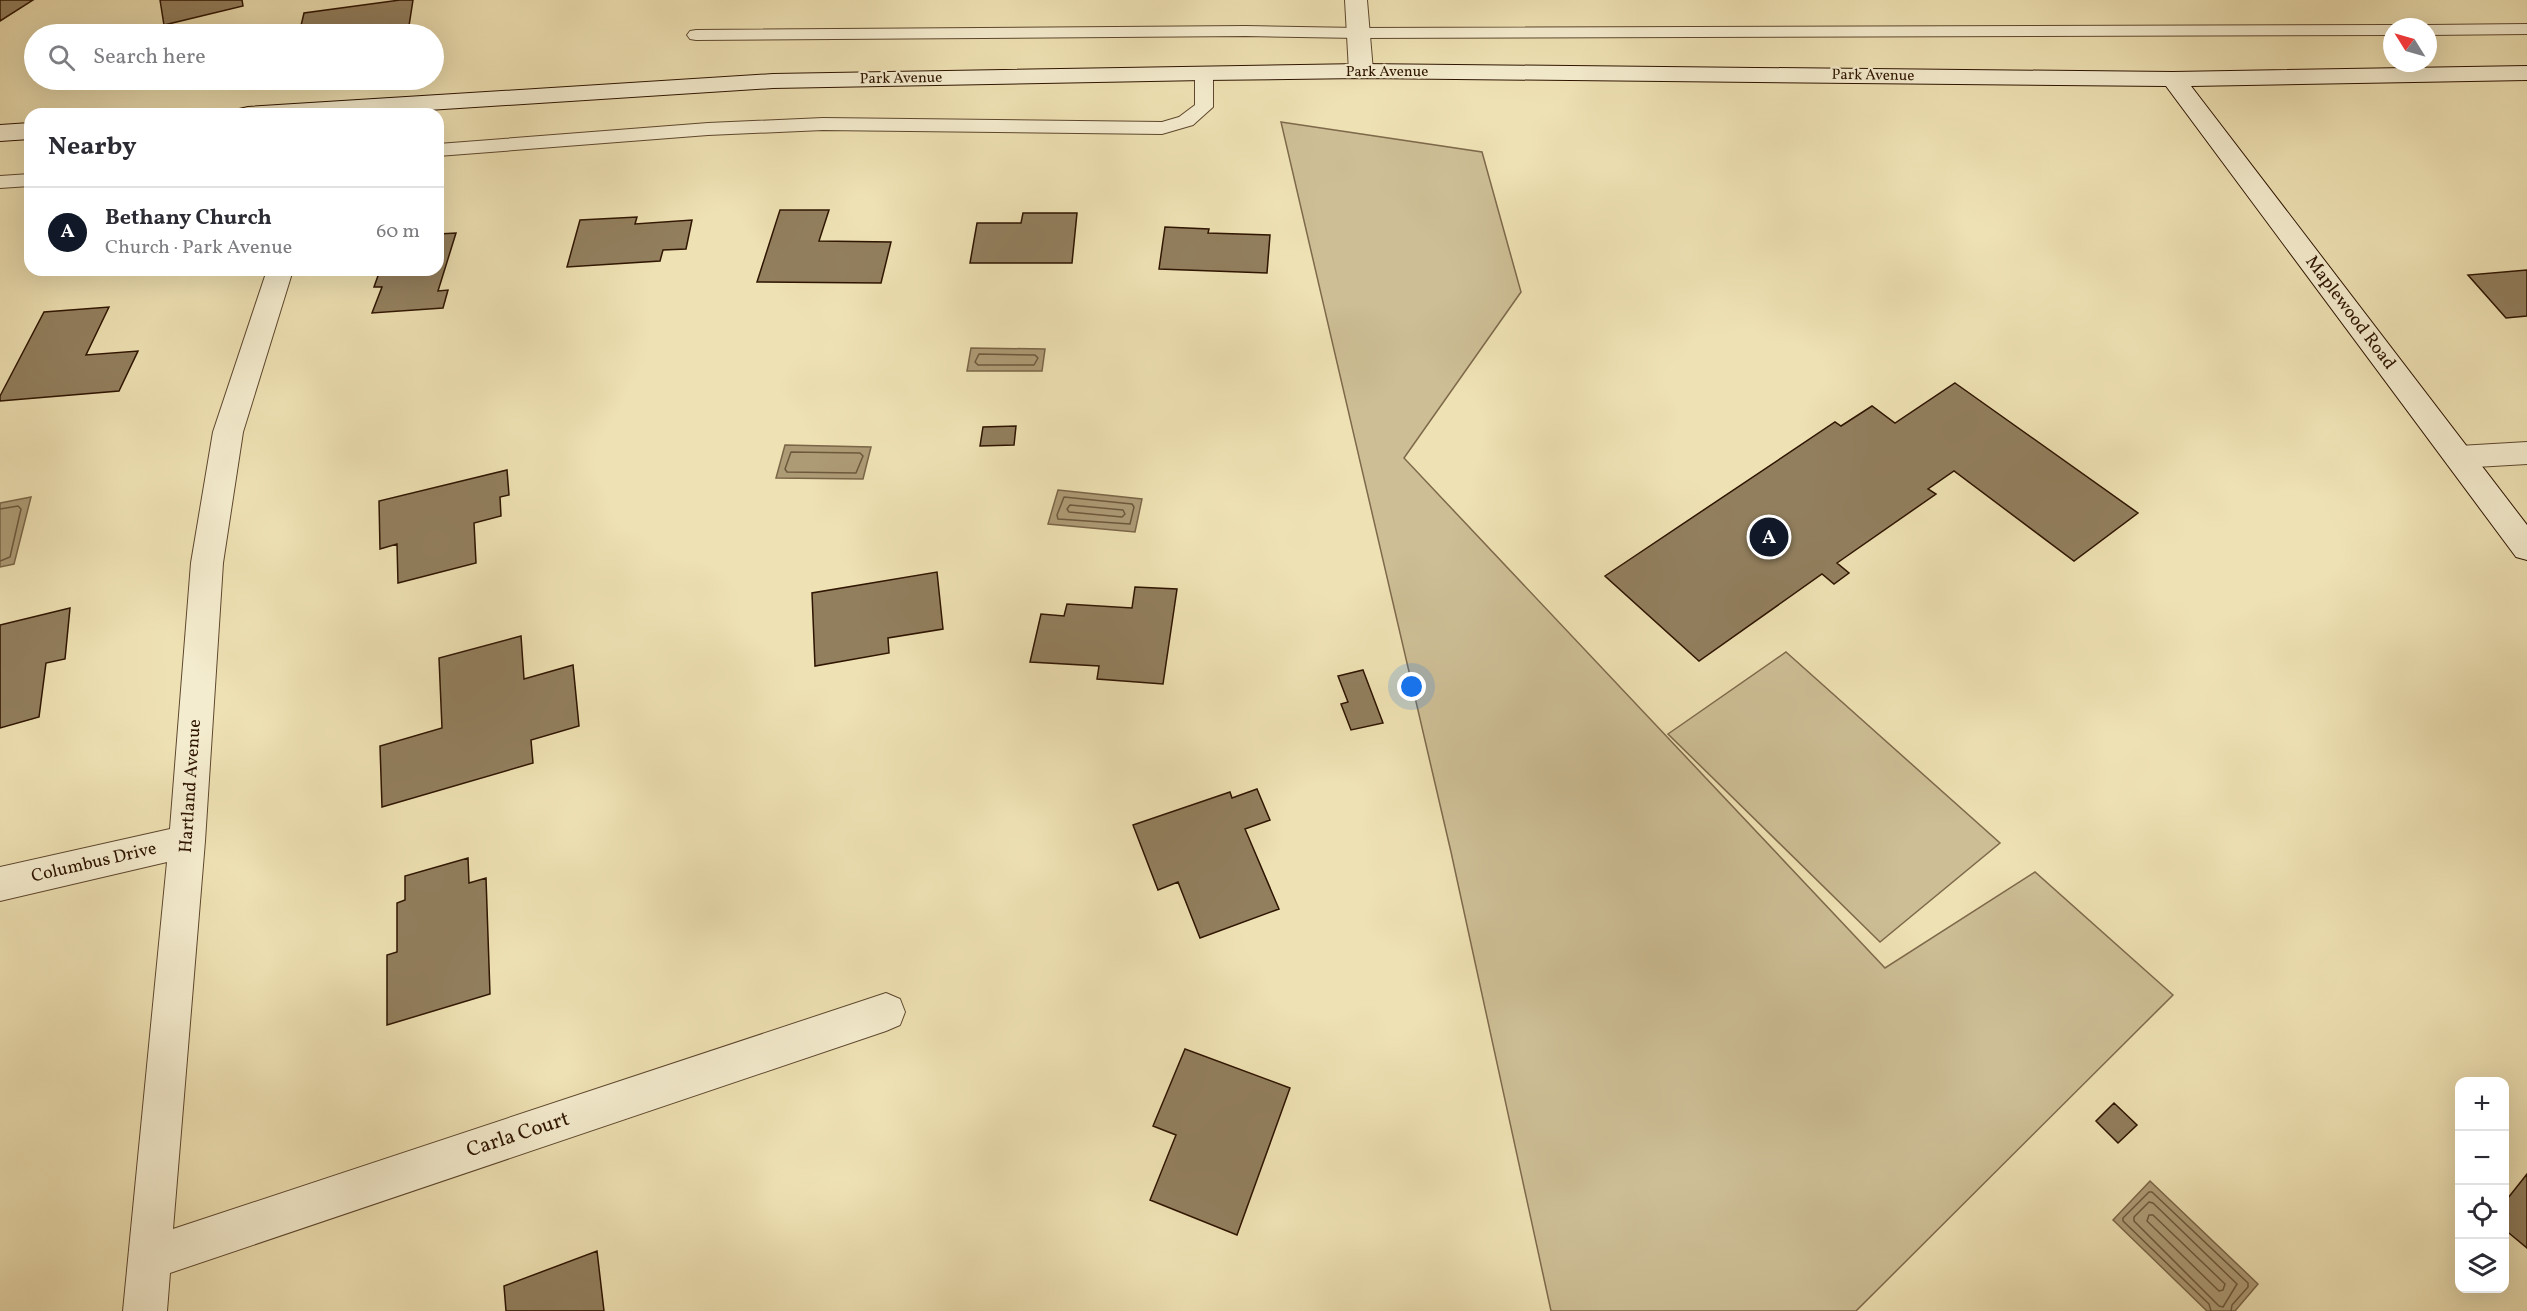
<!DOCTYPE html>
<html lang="en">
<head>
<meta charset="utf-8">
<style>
  body { margin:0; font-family:Vollkorn,serif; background:#f2f2f3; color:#2b2b33 }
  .controls { position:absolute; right:18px; bottom:18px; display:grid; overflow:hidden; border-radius:12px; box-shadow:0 6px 24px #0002 }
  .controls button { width:54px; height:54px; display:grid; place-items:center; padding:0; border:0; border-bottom:2px solid #e1e1e2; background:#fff; color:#2b2b33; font:30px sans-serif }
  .compass { position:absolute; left:2383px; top:18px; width:54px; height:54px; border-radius:50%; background:#fff; box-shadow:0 6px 24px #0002; rotate:307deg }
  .you { position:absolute; left:1412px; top:687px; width:21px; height:21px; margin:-15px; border:4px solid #fff; border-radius:50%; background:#1a73e8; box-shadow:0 0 0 9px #1a73e833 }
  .badge { display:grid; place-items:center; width:39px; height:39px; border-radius:50%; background:#111827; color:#fff; font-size:20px; font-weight:700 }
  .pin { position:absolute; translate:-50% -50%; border:3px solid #fff; box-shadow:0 2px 6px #0006 }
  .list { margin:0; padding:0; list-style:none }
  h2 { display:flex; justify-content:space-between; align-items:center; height:78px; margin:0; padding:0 24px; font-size:26px }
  h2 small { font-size:20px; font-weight:400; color:#7c7c81 }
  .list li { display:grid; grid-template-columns:39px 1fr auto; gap:18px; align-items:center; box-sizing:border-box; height:90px; padding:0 24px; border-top:2px solid #e1e1e2 }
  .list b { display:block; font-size:22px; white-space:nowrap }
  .list p { margin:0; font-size:20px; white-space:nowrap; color:#7c7c81 }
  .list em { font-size:20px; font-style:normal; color:#7c7c81 }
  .icon { flex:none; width:33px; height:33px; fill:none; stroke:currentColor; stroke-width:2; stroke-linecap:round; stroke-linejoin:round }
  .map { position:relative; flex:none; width:2527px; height:1311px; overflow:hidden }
  .search { position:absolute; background:#fff; box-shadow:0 6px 24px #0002; left:24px; top:24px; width:420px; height:66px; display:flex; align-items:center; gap:15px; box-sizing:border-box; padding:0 21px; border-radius:33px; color:#7c7c81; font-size:22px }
  .panel { position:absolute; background:#fff; box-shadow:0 6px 24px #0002; left:24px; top:108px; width:420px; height:168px; border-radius:18px }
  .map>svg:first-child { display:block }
  .green { fill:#cdbe95; stroke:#7e694b; stroke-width:1.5 }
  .water { fill:#ad9b76; stroke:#7a6547; stroke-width:1.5 }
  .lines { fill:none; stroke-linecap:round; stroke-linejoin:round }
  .shore { stroke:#6e583c; stroke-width:1.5 }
  .building { fill:#927f5e; stroke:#2e1401; stroke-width:1.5 }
  .lane-casing { stroke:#5e472e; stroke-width:2 }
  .street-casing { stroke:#5e472e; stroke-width:2 }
  .secondary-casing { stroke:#2e1401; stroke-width:2 }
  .lane { fill:#f4ecce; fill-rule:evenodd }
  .street { fill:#f4ecce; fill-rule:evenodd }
  .secondary { fill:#f4ecce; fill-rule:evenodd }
  .labels { text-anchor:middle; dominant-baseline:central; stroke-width:4.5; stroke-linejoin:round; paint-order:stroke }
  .far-street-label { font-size:15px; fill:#2e1401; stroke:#f4ecce }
  .street-label { font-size:18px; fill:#2e1401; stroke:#f4ecce }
  .near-street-label { font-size:21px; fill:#2e1401; stroke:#f4ecce }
</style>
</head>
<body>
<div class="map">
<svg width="2527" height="1311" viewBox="0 0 2527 1311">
  <rect width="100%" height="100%" fill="#eee1b3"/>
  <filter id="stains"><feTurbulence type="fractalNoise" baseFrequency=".00333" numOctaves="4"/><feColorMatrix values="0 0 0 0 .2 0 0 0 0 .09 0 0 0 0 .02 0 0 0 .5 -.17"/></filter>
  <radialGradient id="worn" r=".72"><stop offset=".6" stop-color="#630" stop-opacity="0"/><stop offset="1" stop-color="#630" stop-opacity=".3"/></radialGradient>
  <!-- green -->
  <path class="green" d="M 1281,122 L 1482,152 L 1521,292 L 1404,458 L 1885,968 L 2035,872 L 2173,995 L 1856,1311 L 1551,1311 L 1451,852 Z
    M 1786,652 L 2000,843 L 1880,942 L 1668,734 Z"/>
  <!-- water -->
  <path class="water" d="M 971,348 L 1045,349 L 1042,371 L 967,371 Z
    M 785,445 L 871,447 L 863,479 L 776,478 Z
    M 1058,490 L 1142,499 L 1135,532 L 1048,524 Z
    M 31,497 L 14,564 L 0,567 L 0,503 Z
    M 2150,1181 L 2258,1284 L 2235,1311 L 2207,1311 L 2113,1220 Z"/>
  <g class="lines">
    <!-- shore -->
    <path class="shore" d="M 979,354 L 1035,355 L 1038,358 L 1034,365 L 978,365 L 975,362 Z
      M 791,452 L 860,453 L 863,456 L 856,473 L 787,472 L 785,469 Z
      M 1064,497 L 1132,504 L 1134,507 L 1130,524 L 1058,519 L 1057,515 Z
      M 1070,505 L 1123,510 L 1125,514 L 1122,517 L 1069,512 L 1067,509 Z
      M 0,509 L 18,506 L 21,509 L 10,557 L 0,561
      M 2149,1202 L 2153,1203 L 2237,1284 L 2223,1307 L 2219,1306 L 2134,1221 L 2134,1217 Z
      M 2149,1215 L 2153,1215 L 2225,1284 L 2223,1290 L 2219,1291 L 2147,1221 Z
      M 2211,1311 L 2209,1304 L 2123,1221 L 2123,1218 L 2149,1192 L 2152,1192 L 2248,1283 L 2248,1287 L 2232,1305 L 2231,1311"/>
  </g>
  <!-- building -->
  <path class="building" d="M 0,0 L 33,0 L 0,21 Z
    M 160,0 L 242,0 L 243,6 L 164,25 Z
    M 400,0 L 413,0 L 408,32 L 390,34 L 299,34 L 304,13 Z
    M 780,210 L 829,210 L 819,241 L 891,242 L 881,283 L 757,282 Z
    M 1023,213 L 1077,213 L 1072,263 L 970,263 L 977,223 L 1021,223 Z
    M 637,217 L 635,224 L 692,220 L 686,249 L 663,250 L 660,261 L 567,267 L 580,220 Z
    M 1165,227 L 1209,229 L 1208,233 L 1270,235 L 1267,273 L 1159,269 Z
    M 456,233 L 438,291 L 448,290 L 443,308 L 372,313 L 382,287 L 374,287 L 380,270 L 438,270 L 438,234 Z
    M 2527,270 L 2527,316 L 2506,318 L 2468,275 Z
    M 109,307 L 86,355 L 138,351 L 119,391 L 0,401 L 0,396 L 44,312 Z
    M 1955,383 L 2138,513 L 2074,561 L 1954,471 L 1928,489 L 1936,494 L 1837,563 L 1849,573 L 1834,584 L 1822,574 L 1699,661 L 1605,576 L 1835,422 L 1841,426 L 1872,406 L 1895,423 Z
    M 1016,426 L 1014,445 L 980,446 L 983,427 Z
    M 507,470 L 509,495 L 500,497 L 501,516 L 474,523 L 476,563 L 398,583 L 397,544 L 380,549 L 379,501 Z
    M 937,572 L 943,629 L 888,638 L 889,653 L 815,666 L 812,593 Z
    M 1135,587 L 1177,589 L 1163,684 L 1097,679 L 1099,666 L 1030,662 L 1041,614 L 1064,616 L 1067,604 L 1132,608 Z
    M 70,608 L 65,659 L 46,663 L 39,717 L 0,728 L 0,625 Z
    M 521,636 L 524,679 L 573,665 L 579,726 L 531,740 L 533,763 L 382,807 L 380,746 L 442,728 L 439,658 Z
    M 1363,670 L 1383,723 L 1351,730 L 1341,704 L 1348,702 L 1338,676 Z
    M 1257,789 L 1270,820 L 1245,829 L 1279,909 L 1200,938 L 1178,882 L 1158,890 L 1133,825 L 1230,792 L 1232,798 Z
    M 468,858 L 469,883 L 486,878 L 490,994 L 387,1025 L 387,955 L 397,952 L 397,903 L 405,900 L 405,876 Z
    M 1185,1049 L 1290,1088 L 1237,1235 L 1150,1200 L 1176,1135 L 1153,1126 Z
    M 2114,1103 L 2137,1125 L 2118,1143 L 2096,1121 Z
    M 2527,1174 L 2527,1248 L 2504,1229 L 2504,1203 Z
    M 597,1251 L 604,1311 L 506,1311 L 504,1286 Z"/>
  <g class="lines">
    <defs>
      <path id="lane" d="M 2527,24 L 2527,34 L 2428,35 L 2428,27 L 2421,27 L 2428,25 Z
        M 2392,25 L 2399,27 L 2392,27 L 2392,35 L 1358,38 L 1246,36 L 696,40 L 690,39 L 687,35 L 690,31 L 696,30 L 1246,26 L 1358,28 Z
        M 1204,67 L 1210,69 L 1213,73 L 1213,107 L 1193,125 L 1162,134 L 823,130 L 708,135 L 438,156 L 438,144 L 708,123 L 823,118 L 1162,122 L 1179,117 L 1195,105 L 1195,73 L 1198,69 Z
        M 30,174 L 30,186 L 0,188 L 0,176 Z"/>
      <path id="street" d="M 1345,0 L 1367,0 L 1373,71 L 1369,76 L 1361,78 L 1353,76 L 1349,71 Z
        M 267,270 L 293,270 L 243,432 L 223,563 L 205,841 L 173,1229 L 886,993 L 900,999 L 905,1012 L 900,1025 L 886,1031 L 170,1273 L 167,1311 L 123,1311 L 167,862 L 0,901 L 0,867 L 170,829 L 191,563 L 213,432 Z
        M 2527,442 L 2527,464 L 2459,468 L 2448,465 L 2444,457 L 2448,449 L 2459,446 Z"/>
      <path id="secondary" d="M 1361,64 L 2173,72 L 2527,66 L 2527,80 L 2191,86 L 2527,525 L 2527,560 L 2516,557 L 2166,86 L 1361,78 L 1204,80 L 773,88 L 366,114 L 236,114 L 239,109 L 248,107 L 773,74 Z
        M 30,123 L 30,139 L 0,141 L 0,125 Z"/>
    </defs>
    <!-- lane casing -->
    <use href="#lane" class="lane-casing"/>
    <!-- street casing -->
    <use href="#street" class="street-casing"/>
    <!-- secondary casing -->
    <use href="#secondary" class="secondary-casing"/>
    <!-- lane -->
    <use href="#lane" class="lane"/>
    <!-- street -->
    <use href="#street" class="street"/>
    <!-- secondary -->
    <use href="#secondary" class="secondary"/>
  </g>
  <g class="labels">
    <!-- far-street labels -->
    <g class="far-street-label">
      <text x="1387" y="72">Park Avenue</text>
      <text transform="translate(1873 76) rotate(1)">Park Avenue</text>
      <text transform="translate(901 79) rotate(-1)">Park Avenue</text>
    </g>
    <!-- street labels -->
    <g class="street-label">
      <text transform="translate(2350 313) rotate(53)">Maplewood Road</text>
      <text transform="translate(191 786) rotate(-86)">Hartland Avenue</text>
      <text transform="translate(94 863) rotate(-13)">Columbus Drive</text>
    </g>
    <!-- near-street labels -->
    <g class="near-street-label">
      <text transform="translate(518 1135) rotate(-18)">Carla Court</text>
    </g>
  </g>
  <rect width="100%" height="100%" filter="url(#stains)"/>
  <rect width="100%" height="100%" fill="url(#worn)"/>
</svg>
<div class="controls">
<button>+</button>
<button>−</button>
<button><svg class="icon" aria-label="locate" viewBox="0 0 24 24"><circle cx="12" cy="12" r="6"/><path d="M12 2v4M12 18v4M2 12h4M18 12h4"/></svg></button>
<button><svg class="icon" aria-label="layers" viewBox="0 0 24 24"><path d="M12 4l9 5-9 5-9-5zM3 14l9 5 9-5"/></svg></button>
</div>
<svg class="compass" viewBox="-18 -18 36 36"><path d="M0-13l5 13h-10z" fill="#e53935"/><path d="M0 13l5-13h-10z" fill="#7c7c81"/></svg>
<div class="you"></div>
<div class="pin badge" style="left:1769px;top:537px">A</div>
<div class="search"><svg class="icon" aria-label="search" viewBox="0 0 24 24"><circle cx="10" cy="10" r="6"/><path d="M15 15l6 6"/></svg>Search here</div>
<section class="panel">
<h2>Nearby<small></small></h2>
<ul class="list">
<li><span class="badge">A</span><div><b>Bethany Church</b><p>Church · Park Avenue</p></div><em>60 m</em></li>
</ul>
</section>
</div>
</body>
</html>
